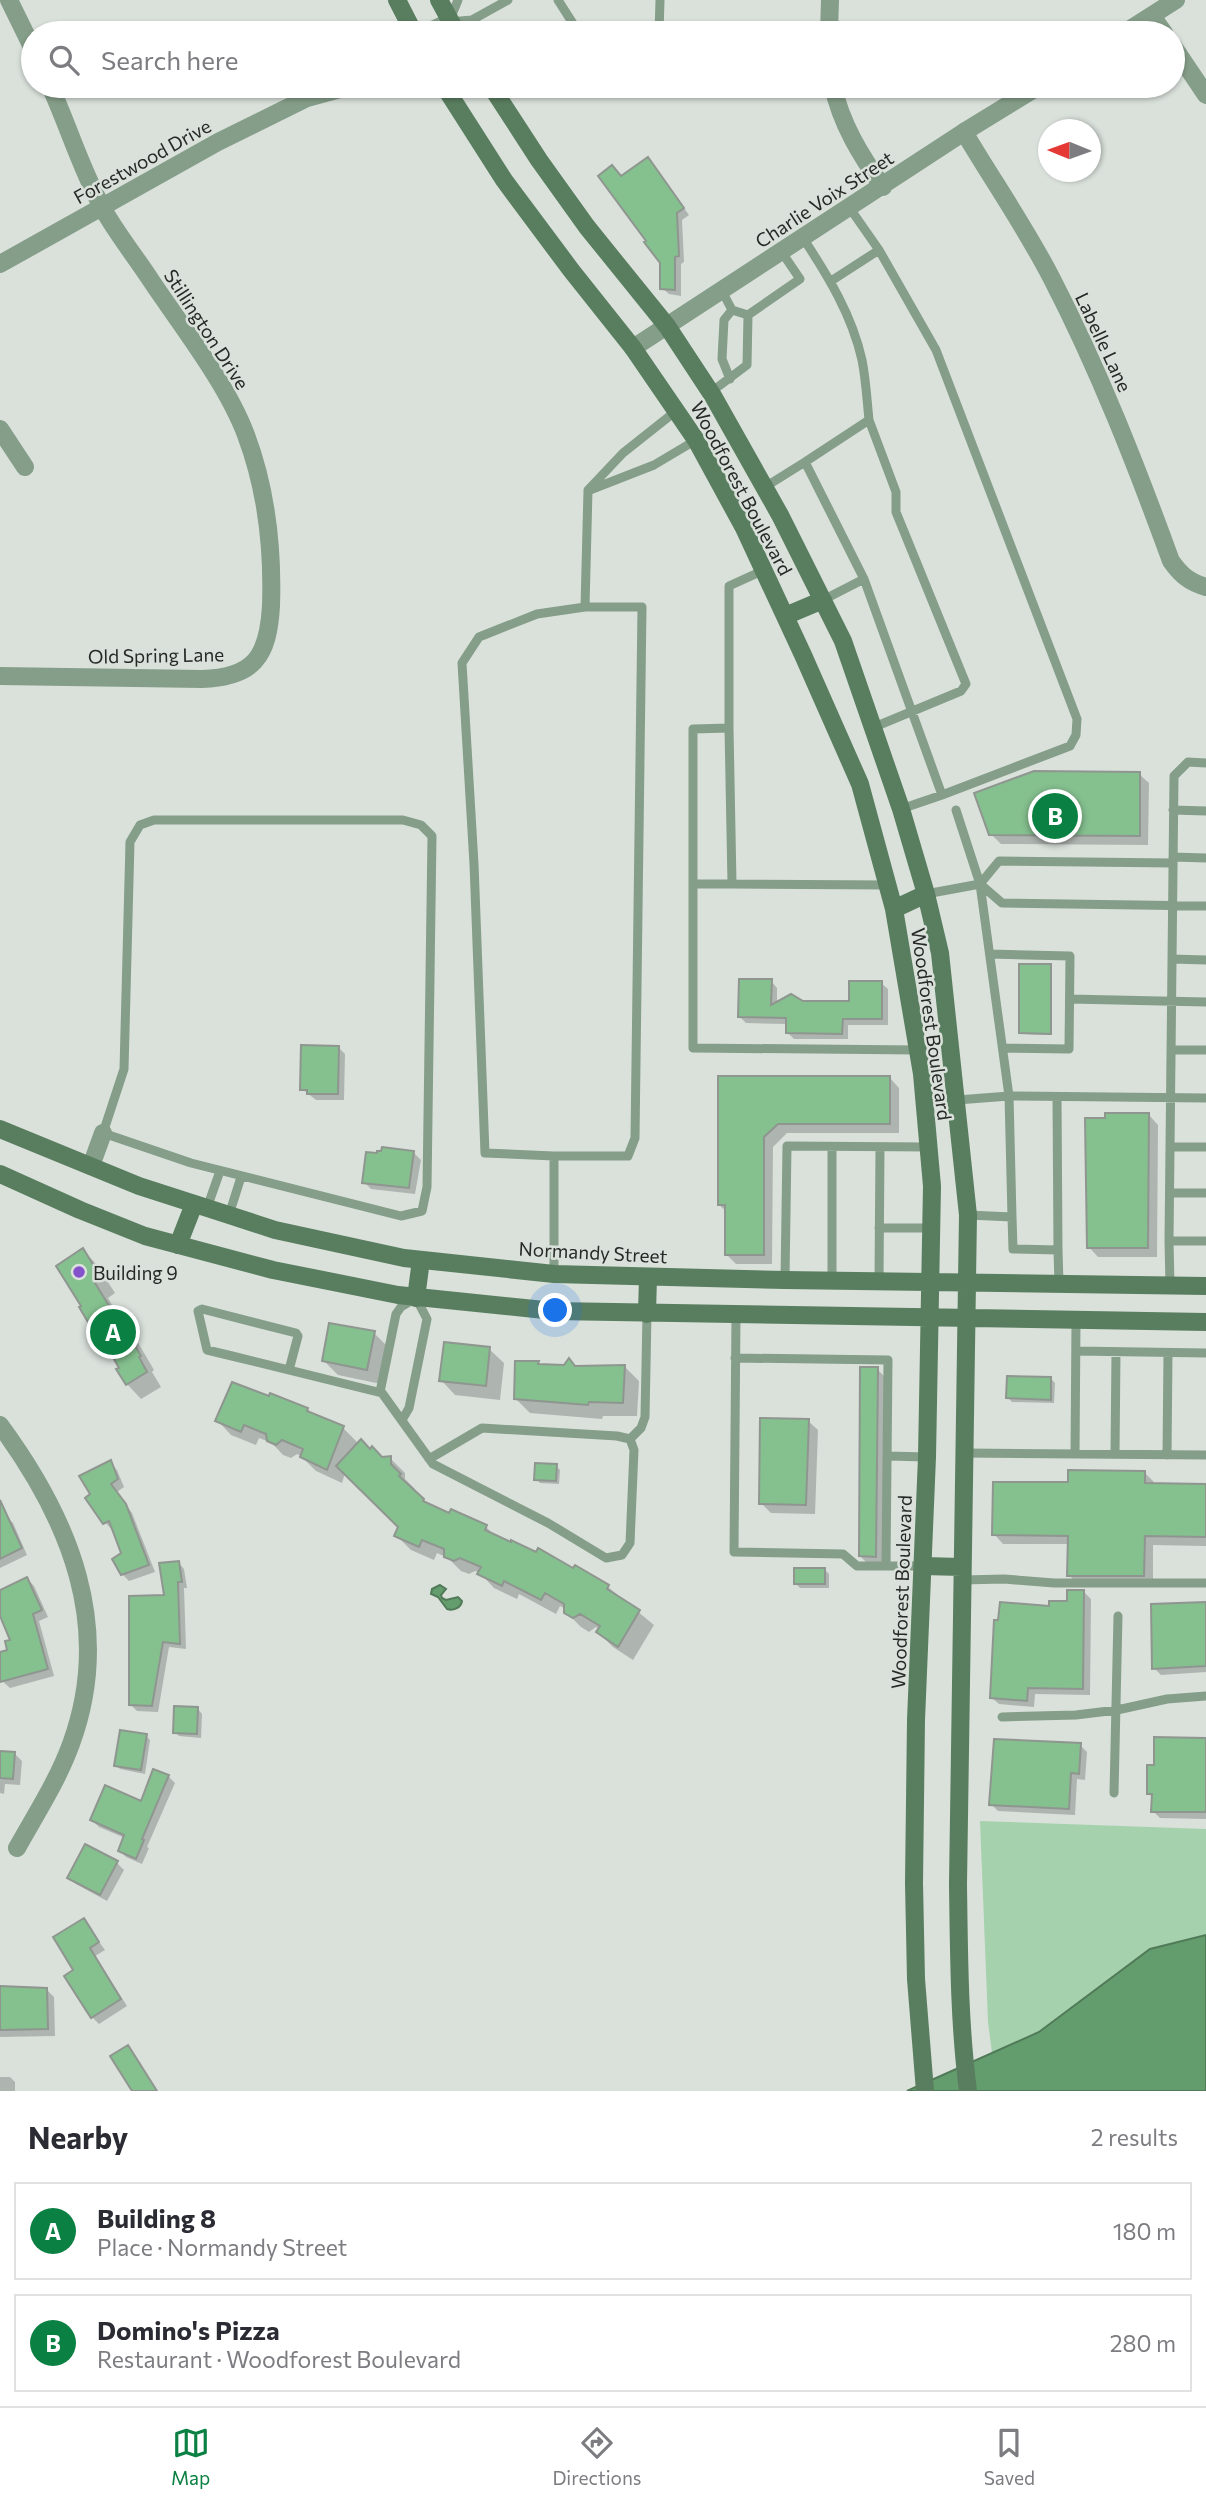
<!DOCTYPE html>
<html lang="en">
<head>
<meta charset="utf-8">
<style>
  body { margin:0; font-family:Commissioner,sans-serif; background:#f2f2f3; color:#2b2b33 }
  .compass { position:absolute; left:1038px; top:119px; width:63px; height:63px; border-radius:50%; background:#fff; box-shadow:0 2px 5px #0004; rotate:271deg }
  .you { position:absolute; left:556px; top:1311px; width:24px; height:24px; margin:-18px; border:5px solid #fff; border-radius:50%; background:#1a73e8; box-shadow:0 0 0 10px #1a73e833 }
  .badge { display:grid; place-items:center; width:46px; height:46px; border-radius:50%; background:#0b8043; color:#fff; font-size:23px; font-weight:700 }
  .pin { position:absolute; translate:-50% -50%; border:4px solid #fff; box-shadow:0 2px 7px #0006 }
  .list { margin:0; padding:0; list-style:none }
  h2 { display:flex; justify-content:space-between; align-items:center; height:91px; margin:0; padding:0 28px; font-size:30px }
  h2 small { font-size:23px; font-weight:400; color:#7c7c81 }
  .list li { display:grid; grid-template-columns:46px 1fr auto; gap:21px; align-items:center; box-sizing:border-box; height:98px; margin:0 14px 14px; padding:0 14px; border:2px solid #e1e1e2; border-radius:0px }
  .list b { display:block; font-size:26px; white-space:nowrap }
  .list p { margin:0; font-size:23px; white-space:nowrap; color:#7c7c81 }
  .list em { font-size:23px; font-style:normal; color:#7c7c81 }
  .icon { flex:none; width:38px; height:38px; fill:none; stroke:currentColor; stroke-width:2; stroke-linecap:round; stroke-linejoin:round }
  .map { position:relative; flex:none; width:1206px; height:2091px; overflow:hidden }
  .search { position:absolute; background:#fff; box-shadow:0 2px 5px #0004; left:21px; right:21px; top:21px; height:77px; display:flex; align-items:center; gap:18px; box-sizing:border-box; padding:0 24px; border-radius:38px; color:#7c7c81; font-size:26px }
  .sheet { height:315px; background:#fff }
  nav { display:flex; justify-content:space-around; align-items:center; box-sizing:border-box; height:98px; border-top:2px solid #e1e1e2; background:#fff; font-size:19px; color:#7c7c81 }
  nav a { display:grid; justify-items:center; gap:4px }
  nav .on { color:#0b8043 }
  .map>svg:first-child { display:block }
  .green { fill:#a5d2ac }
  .water { fill:#639d6d; stroke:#517a58; stroke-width:2 }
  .shadow { fill:#0003 }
  .building { fill:#85c08f; stroke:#8f9690; stroke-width:2 }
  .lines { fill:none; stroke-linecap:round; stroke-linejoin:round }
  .service { stroke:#859e89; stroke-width:9 }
  .minor { stroke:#859e89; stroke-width:18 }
  .tertiary { stroke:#859e89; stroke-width:18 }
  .secondary { stroke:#597e5f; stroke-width:18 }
  .poi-dot { fill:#8453cc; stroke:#dae1db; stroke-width:2.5 }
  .labels { text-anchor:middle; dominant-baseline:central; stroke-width:5; stroke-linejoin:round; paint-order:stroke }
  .street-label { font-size:19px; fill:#262926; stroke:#dae1db }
  .poi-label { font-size:19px; fill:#262926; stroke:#dae1db; text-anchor:start }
</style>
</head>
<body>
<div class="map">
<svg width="1206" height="2091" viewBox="0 0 1206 2091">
  <rect width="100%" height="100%" fill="#dae1db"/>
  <!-- green -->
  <path class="green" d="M 980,1821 L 1206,1829 L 1206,1935 L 1150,1949 L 1039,2032 L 992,2053 L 988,2022 Z"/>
  <!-- water -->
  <path class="water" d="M 440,1585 L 446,1589 L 441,1595 L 442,1598 L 446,1600 L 458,1597 L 462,1601 C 461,1608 453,1611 447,1609 L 438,1597 L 431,1594 L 432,1589 Z
    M 1206,1935 L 1206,2091 L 907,2091 L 1039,2032 L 1150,1949 Z"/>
  <!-- shadow -->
  <path class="shadow" d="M 648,159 L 689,215 L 682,220 L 684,262 L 681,264 L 681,296 L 669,294 L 662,288 L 661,263 L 649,242 L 622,178 Z
    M 1139,774 L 1149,783 L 1148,845 L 1001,844 L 991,834 Z
    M 1050,966 L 1052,1035 L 1022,1034 L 1021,1033 Z
    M 771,981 L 777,988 L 777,1004 L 851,1003 L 881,983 L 888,989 L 888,1025 L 848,1025 L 848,1039 L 794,1039 L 787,1032 L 787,1024 L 746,1023 L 740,1017 Z
    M 338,1047 L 345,1054 L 344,1100 L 316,1100 L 302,1089 Z
    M 719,1078 L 890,1078 L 899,1088 L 899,1133 L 787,1133 L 773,1147 L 772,1264 L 736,1264 L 727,1255 L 727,1212 L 719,1205 Z
    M 1149,1115 L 1158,1125 L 1157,1257 L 1098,1257 L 1089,1247 Z
    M 414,1153 L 421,1160 L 415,1194 L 371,1189 L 364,1182 Z
    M 83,1250 L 97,1265 L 115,1293 L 108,1298 L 118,1315 L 127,1324 L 154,1370 L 152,1372 L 161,1387 L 141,1399 L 127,1384 L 122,1368 L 101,1334 L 91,1323 L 82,1308 Z
    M 374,1333 L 389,1348 L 381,1384 L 338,1375 L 324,1361 Z
    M 489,1349 L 504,1363 L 500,1400 L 455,1395 L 441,1380 Z
    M 570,1360 L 577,1368 L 625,1367 L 639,1381 L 637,1416 L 603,1416 L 602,1419 L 530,1413 L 515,1398 L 538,1363 L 541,1366 L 565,1367 Z
    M 877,1369 L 884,1376 L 883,1563 L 867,1563 L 860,1556 Z
    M 1051,1379 L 1055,1383 L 1054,1403 L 1012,1402 L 1008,1398 Z
    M 307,1409 L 313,1416 L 343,1428 L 359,1444 L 382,1459 L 390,1458 L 405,1473 L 405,1479 L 415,1489 L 413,1491 L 428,1505 L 486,1527 L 495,1536 L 608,1587 L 654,1625 L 633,1660 L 613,1647 L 598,1632 L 600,1629 L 596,1627 L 589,1632 L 581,1627 L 566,1612 L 566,1609 L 560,1606 L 556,1614 L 519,1594 L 517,1599 L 494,1588 L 480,1573 L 475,1571 L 469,1574 L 461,1571 L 448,1558 L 437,1553 L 434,1560 L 411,1550 L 396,1535 L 400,1527 L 345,1473 L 342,1483 L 316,1471 L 301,1456 L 297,1454 L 291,1458 L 283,1455 L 272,1443 L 259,1438 L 256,1445 L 231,1435 L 217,1420 Z
    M 808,1421 L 818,1430 L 815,1514 L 771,1513 L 761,1503 Z
    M 110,1463 L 117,1470 L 124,1487 L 117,1492 L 132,1513 L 155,1572 L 129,1581 L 122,1574 L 123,1553 L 114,1529 L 112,1530 L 105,1522 L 92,1494 Z
    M 556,1466 L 560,1470 L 559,1484 L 540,1483 L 536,1479 Z
    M 1144,1472 L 1154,1482 L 1154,1485 L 1206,1486 L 1206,1546 L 1153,1545 L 1153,1585 L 1079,1585 L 1069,1575 L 1069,1544 L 1003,1544 L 994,1534 L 1070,1484 Z
    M 7,1517 L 13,1523 L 27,1555 L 0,1568 L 0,1520 Z
    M 178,1562 L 184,1569 L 187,1588 L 184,1588 L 186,1649 L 169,1647 L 158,1712 L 137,1711 L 131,1705 Z
    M 825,1570 L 829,1574 L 829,1588 L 800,1588 L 796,1584 Z
    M 27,1579 L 34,1586 L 48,1617 L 39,1621 L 54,1676 L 10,1688 L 0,1679 L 0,1654 L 10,1651 L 13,1641 L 0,1612 L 0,1591 Z
    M 1084,1592 L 1091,1599 L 1090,1695 L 1035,1694 L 1034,1707 L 999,1704 L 991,1697 L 1069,1603 Z
    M 1206,1603 L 1206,1672 L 1161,1675 L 1154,1668 Z
    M 198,1709 L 202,1714 L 201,1738 L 179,1736 L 175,1732 Z
    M 146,1736 L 150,1740 L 145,1774 L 120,1769 L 116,1765 Z
    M 1206,1740 L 1206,1819 L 1160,1818 L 1153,1811 L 1153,1798 L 1148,1793 Z
    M 1080,1745 L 1087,1752 L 1085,1780 L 1077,1779 L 1075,1815 L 998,1811 L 991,1804 Z
    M 0,1753 L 15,1754 L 22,1761 L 20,1785 L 5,1784 L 4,1794 L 0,1793 Z
    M 154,1771 L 169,1777 L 175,1783 L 147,1847 L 149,1848 L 142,1864 L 126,1857 L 120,1851 L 125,1838 L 99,1827 L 92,1820 L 142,1803 Z
    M 117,1863 L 124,1870 L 107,1901 L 76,1884 L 69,1877 Z
    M 83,1920 L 105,1950 L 95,1956 L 127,2006 L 99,2024 L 92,2017 L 76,1970 Z
    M 0,1989 L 47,1990 L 54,1997 L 55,2036 L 0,2037 Z
    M 0,2077 L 10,2077 L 15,2082 L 15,2091 L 0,2091 Z"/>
  <!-- building -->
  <path class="building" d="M 648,157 L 684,208 L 677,213 L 679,256 L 675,257 L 675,290 L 660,289 L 660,263 L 644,242 L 646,241 L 598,176 L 612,165 L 621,176 Z
    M 1034,771 L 1140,772 L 1140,836 L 989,835 L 974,793 Z
    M 1019,964 L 1051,964 L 1051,1034 L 1019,1033 Z
    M 739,979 L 772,979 L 771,1005 L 791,994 L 803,1001 L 849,1001 L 849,981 L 882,981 L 882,1019 L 843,1019 L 842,1034 L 786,1033 L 786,1018 L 738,1017 Z
    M 301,1045 L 339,1046 L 338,1094 L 307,1094 L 307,1090 L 300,1090 Z
    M 718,1076 L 890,1076 L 890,1124 L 778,1124 L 764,1137 L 764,1255 L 725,1255 L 725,1205 L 718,1205 Z
    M 1105,1113 L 1149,1113 L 1148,1248 L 1087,1248 L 1085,1118 L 1105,1118 Z
    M 382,1147 L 414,1151 L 409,1188 L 362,1183 L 366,1152 L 377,1153 L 377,1151 L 381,1151 Z
    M 83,1248 L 101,1278 L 95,1283 L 111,1309 L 113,1307 L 141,1356 L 139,1357 L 147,1372 L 126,1385 L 116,1369 L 119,1368 L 93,1322 L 89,1324 L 79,1307 L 81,1306 L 56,1266 Z
    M 329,1323 L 375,1331 L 367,1370 L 322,1361 Z
    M 444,1342 L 490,1347 L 486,1386 L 439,1381 Z
    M 569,1358 L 575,1366 L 625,1365 L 623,1403 L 589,1402 L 588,1405 L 514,1399 L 515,1361 L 539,1361 L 538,1364 L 564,1365 Z
    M 860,1367 L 878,1367 L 876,1557 L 859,1556 Z
    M 1007,1376 L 1051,1377 L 1051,1400 L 1006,1398 Z
    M 232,1382 L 269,1396 L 270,1393 L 308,1408 L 307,1411 L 344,1426 L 327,1470 L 300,1457 L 303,1449 L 282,1440 L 276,1445 L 267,1441 L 266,1434 L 244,1425 L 241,1432 L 215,1421 Z
    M 760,1418 L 809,1419 L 806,1505 L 759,1504 Z
    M 361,1439 L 370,1449 L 372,1446 L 382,1457 L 391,1456 L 391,1464 L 401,1474 L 399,1476 L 424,1499 L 423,1501 L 449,1513 L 451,1509 L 487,1525 L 485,1530 L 511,1542 L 511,1540 L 536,1552 L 538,1548 L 573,1568 L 575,1565 L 609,1585 L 607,1589 L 640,1610 L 618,1647 L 596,1632 L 600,1626 L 580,1614 L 573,1618 L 564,1613 L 564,1604 L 545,1593 L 541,1600 L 504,1581 L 502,1586 L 477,1574 L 481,1567 L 460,1558 L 454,1561 L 444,1557 L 444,1549 L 422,1540 L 419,1547 L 394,1536 L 398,1527 L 336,1466 Z
    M 111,1460 L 118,1479 L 111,1484 L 126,1504 L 149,1565 L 121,1575 L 112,1559 L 121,1553 L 109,1521 L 103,1524 L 85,1498 L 90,1494 L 79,1476 Z
    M 535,1463 L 557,1464 L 556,1481 L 534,1480 Z
    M 1068,1470 L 1145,1471 L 1145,1483 L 1206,1484 L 1206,1537 L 1145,1536 L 1144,1576 L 1067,1576 L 1068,1536 L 992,1535 L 993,1482 L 1068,1482 Z
    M 0,1500 L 22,1548 L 0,1559 Z
    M 179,1561 L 182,1582 L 178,1582 L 180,1644 L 163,1642 L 152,1706 L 129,1705 L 129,1596 L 164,1595 L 159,1563 Z
    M 794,1568 L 825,1568 L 825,1584 L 794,1584 Z
    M 27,1577 L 42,1610 L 33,1614 L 48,1669 L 0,1682 L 0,1652 L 7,1650 L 5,1641 L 10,1640 L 0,1616 L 0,1590 Z
    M 1067,1590 L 1084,1590 L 1083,1689 L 1028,1688 L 1027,1701 L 990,1698 L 994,1620 L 998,1620 L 1000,1602 L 1049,1606 L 1049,1601 L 1067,1601 Z
    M 1206,1602 L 1206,1666 L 1152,1669 L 1151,1604 Z
    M 174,1706 L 198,1707 L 197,1734 L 173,1733 Z
    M 120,1730 L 147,1734 L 141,1770 L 114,1766 Z
    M 1154,1737 L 1206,1738 L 1206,1812 L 1151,1812 L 1152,1794 L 1147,1794 L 1147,1765 L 1154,1765 Z
    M 994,1739 L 1081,1743 L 1079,1774 L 1071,1773 L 1069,1809 L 989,1805 Z
    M 0,1751 L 15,1752 L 13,1779 L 0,1778 Z
    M 153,1769 L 169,1775 L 142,1839 L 144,1840 L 136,1859 L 118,1851 L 124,1835 L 90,1820 L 105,1785 L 141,1801 Z
    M 85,1844 L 118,1861 L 100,1895 L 67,1878 Z
    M 84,1918 L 99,1942 L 90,1948 L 121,1999 L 91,2018 L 64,1976 L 73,1970 L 53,1937 Z
    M 0,1986 L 47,1988 L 48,2029 L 0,2030 Z
    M 128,2045 L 157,2091 L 132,2091 L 110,2056 Z"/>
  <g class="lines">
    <!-- service -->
    <path class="service" d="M 458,0 L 449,22 L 472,20 L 508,0
      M 558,0 L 579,33
      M 659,33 L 660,0
      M 623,86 L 634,88 L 640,86
      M 803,238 C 828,276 852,315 862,360 C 866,380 867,401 869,420 L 805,462 L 864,579 L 942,795 L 901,809
      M 879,250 L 936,350 L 1077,719 L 1076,735 L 1070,746 L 942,795
      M 831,281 L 879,250 L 849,207
      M 722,291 L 732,310 L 748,315
      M 730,379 L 722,359 L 724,320 L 732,310
      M 711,392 L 747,365 L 748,315 L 800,279 L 781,251
      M 869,420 L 896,492 L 896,512 L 966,684 L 961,691 L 872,728
      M 765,487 L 805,462
      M 590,490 L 654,465 L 696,440
      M 823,600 L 864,579
      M 585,607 L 642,607 L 635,1138 L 628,1156 L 554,1156 L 485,1153 L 474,864 L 462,663 L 479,637 L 537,614 Z
      M 585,607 L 588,490 L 623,453 L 676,411
      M 729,728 L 729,586 L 764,570
      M 1206,763 L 1188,762 L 1174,776 L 1169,1241 L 1206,1241
      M 956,810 L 980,884 L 1009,1096 L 1012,1217 L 968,1215
      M 1173,810 L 1206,811
      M 154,820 L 403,820 L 421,825 L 432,836 L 427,1187 L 422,1211 L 401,1216 L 191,1163 L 103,1133 L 124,1069 L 130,842 L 140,825 Z
      M 1173,857 L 1206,858
      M 693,884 L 732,884 L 729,728 L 693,729 L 693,1048 L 918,1050
      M 732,884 L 888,885
      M 980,884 L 999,861 L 1173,863
      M 926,894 L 980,884 L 1002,903 L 1206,906
      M 990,954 L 1070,956 L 1069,1049 L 1003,1048
      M 1172,959 L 1206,960
      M 1070,999 L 1206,1002
      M 1171,1050 L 1206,1050
      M 957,1100 L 1009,1096 L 1206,1098
      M 832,1147 L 832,1281
      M 1170,1147 L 1206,1147
      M 1170,1193 L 1206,1193
      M 207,1208 L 220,1171
      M 229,1215 L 241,1177
      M 1012,1217 L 1013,1249 L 1058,1250 L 1057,1097
      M 879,1228 L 933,1228
      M 1169,1241 L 1170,1286
      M 1058,1250 L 1059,1284
      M 554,1274 L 554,1156
      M 785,1280 L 787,1146 L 929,1147
      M 879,1282 L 880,1147
      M 736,1315 L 734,1552 L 843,1554 L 857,1566 L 923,1566
      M 1076,1351 L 1206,1353
      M 735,1358 L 888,1360 L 886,1566
      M 289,1370 L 298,1336 L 296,1333 L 202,1309 L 198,1311 L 207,1350 L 232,1356 L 382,1393 L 433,1464 L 548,1523 L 606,1558 L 622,1555 L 630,1543 L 634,1450 L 630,1439
      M 380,1392 L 396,1314 L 401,1307 L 416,1298 L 427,1319 L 409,1408 L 402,1420
      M 630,1439 L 641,1428 L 645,1417 L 647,1314
      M 964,1453 L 1206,1455
      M 1075,1454 L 1076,1321
      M 1115,1454 L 1116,1352
      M 1167,1455 L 1168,1353
      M 887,1456 L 927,1457
      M 429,1459 L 482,1428 L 617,1436 L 630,1439
      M 962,1580 L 1004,1579 L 1054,1583 L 1206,1583
      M 1002,1717 L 1076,1715 L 1117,1710 L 1167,1699 L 1206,1696
      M 1114,1793 L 1118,1616"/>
    <!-- minor -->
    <path class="minor" d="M 9,0 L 33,49
      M 1152,16 L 1164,33
      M 426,33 L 449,22
      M 829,33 L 830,0
      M 1173,46 L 1206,95
      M 833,86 C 841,124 861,156 883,187
      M 964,132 C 993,181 1026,228 1052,279 C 1099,370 1136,465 1171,561 C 1181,575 1189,582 1206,587
      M 0,264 L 218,142 L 307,98 L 351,86
      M 0,429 L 25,467
      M 0,676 L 202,679 C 254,677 268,657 271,606 C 273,547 267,491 246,435 C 227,384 183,328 152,282 C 136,257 116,233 102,207 C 81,169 68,125 50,86
      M 91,1166 L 103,1133
      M 0,1425 C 70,1520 114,1627 71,1744 C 58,1780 36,1814 17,1848"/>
    <!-- tertiary -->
    <path class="tertiary" d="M 1124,33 L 1176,0
      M 633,348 L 964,132 L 1039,86"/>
    <!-- secondary -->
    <path class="secondary" d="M 397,0 L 414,33
      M 439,0 L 457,33
      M 444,86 L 504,180 L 571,270 L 633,348 L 696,440 L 744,528 L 803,655 L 860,784 L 894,909 L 922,1074 L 932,1186 L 927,1457 L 916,1720 L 914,1883 L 916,1979 L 925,2091
      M 491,86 L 539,160 L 587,227 L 667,326 L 713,396 L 780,515 L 843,641 L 901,809 L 926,894 L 940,953 L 968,1215 L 958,1884 C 959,1953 959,2022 968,2091
      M 785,616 L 823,600
      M 894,909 L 926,894
      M 0,1129 L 139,1186 L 229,1215 L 275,1230 L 404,1258 L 554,1274 L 785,1280 L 1206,1286
      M 0,1174 L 80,1210 L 145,1236 L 273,1270 L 398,1295 L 554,1311 L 1206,1322
      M 178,1245 L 194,1204
      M 416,1298 L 421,1260
      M 647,1314 L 648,1277
      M 923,1566 L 962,1567"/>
  </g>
  <!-- markers -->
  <circle class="poi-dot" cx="79" cy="1272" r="7"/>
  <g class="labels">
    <!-- street labels -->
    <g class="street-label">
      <text transform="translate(142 161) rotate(-29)">Forestwood Drive</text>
      <text transform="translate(824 199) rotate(-33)">Charlie Voix Street</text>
      <text transform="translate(207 329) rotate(57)">Stillington Drive</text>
      <text transform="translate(1104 342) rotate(65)">Labelle Lane</text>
      <text transform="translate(742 488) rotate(62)">Woodforest Boulevard</text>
      <text transform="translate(156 655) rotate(-1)">Old Spring Lane</text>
      <text transform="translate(932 1024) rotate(82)">Woodforest Boulevard</text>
      <text transform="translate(593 1252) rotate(3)">Normandy Street</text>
      <text transform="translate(901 1592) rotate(-88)">Woodforest Boulevard</text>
    </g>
    <!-- poi labels -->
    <g class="poi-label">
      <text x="93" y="1272">Building 9</text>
    </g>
  </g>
</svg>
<svg class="compass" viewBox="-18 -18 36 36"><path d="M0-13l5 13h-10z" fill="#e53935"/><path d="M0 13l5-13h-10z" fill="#7c7c81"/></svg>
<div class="you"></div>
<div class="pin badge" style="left:113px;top:1332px">A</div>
<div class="pin badge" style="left:1055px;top:816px">B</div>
<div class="search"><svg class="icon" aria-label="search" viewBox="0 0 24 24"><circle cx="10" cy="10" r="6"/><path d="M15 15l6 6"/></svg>Search here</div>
</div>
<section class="sheet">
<h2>Nearby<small>2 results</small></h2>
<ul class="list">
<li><span class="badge">A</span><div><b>Building 8</b><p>Place · Normandy Street</p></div><em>180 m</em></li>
<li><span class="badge">B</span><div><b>Domino's Pizza</b><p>Restaurant · Woodforest Boulevard</p></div><em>280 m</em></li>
</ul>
</section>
<nav>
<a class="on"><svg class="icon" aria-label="map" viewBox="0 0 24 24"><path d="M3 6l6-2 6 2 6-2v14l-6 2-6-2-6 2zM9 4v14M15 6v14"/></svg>Map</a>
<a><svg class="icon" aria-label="directions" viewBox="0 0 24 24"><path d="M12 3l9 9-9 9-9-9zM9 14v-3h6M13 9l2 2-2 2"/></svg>Directions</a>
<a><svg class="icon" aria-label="saved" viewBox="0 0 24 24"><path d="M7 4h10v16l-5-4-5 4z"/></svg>Saved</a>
</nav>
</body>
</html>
